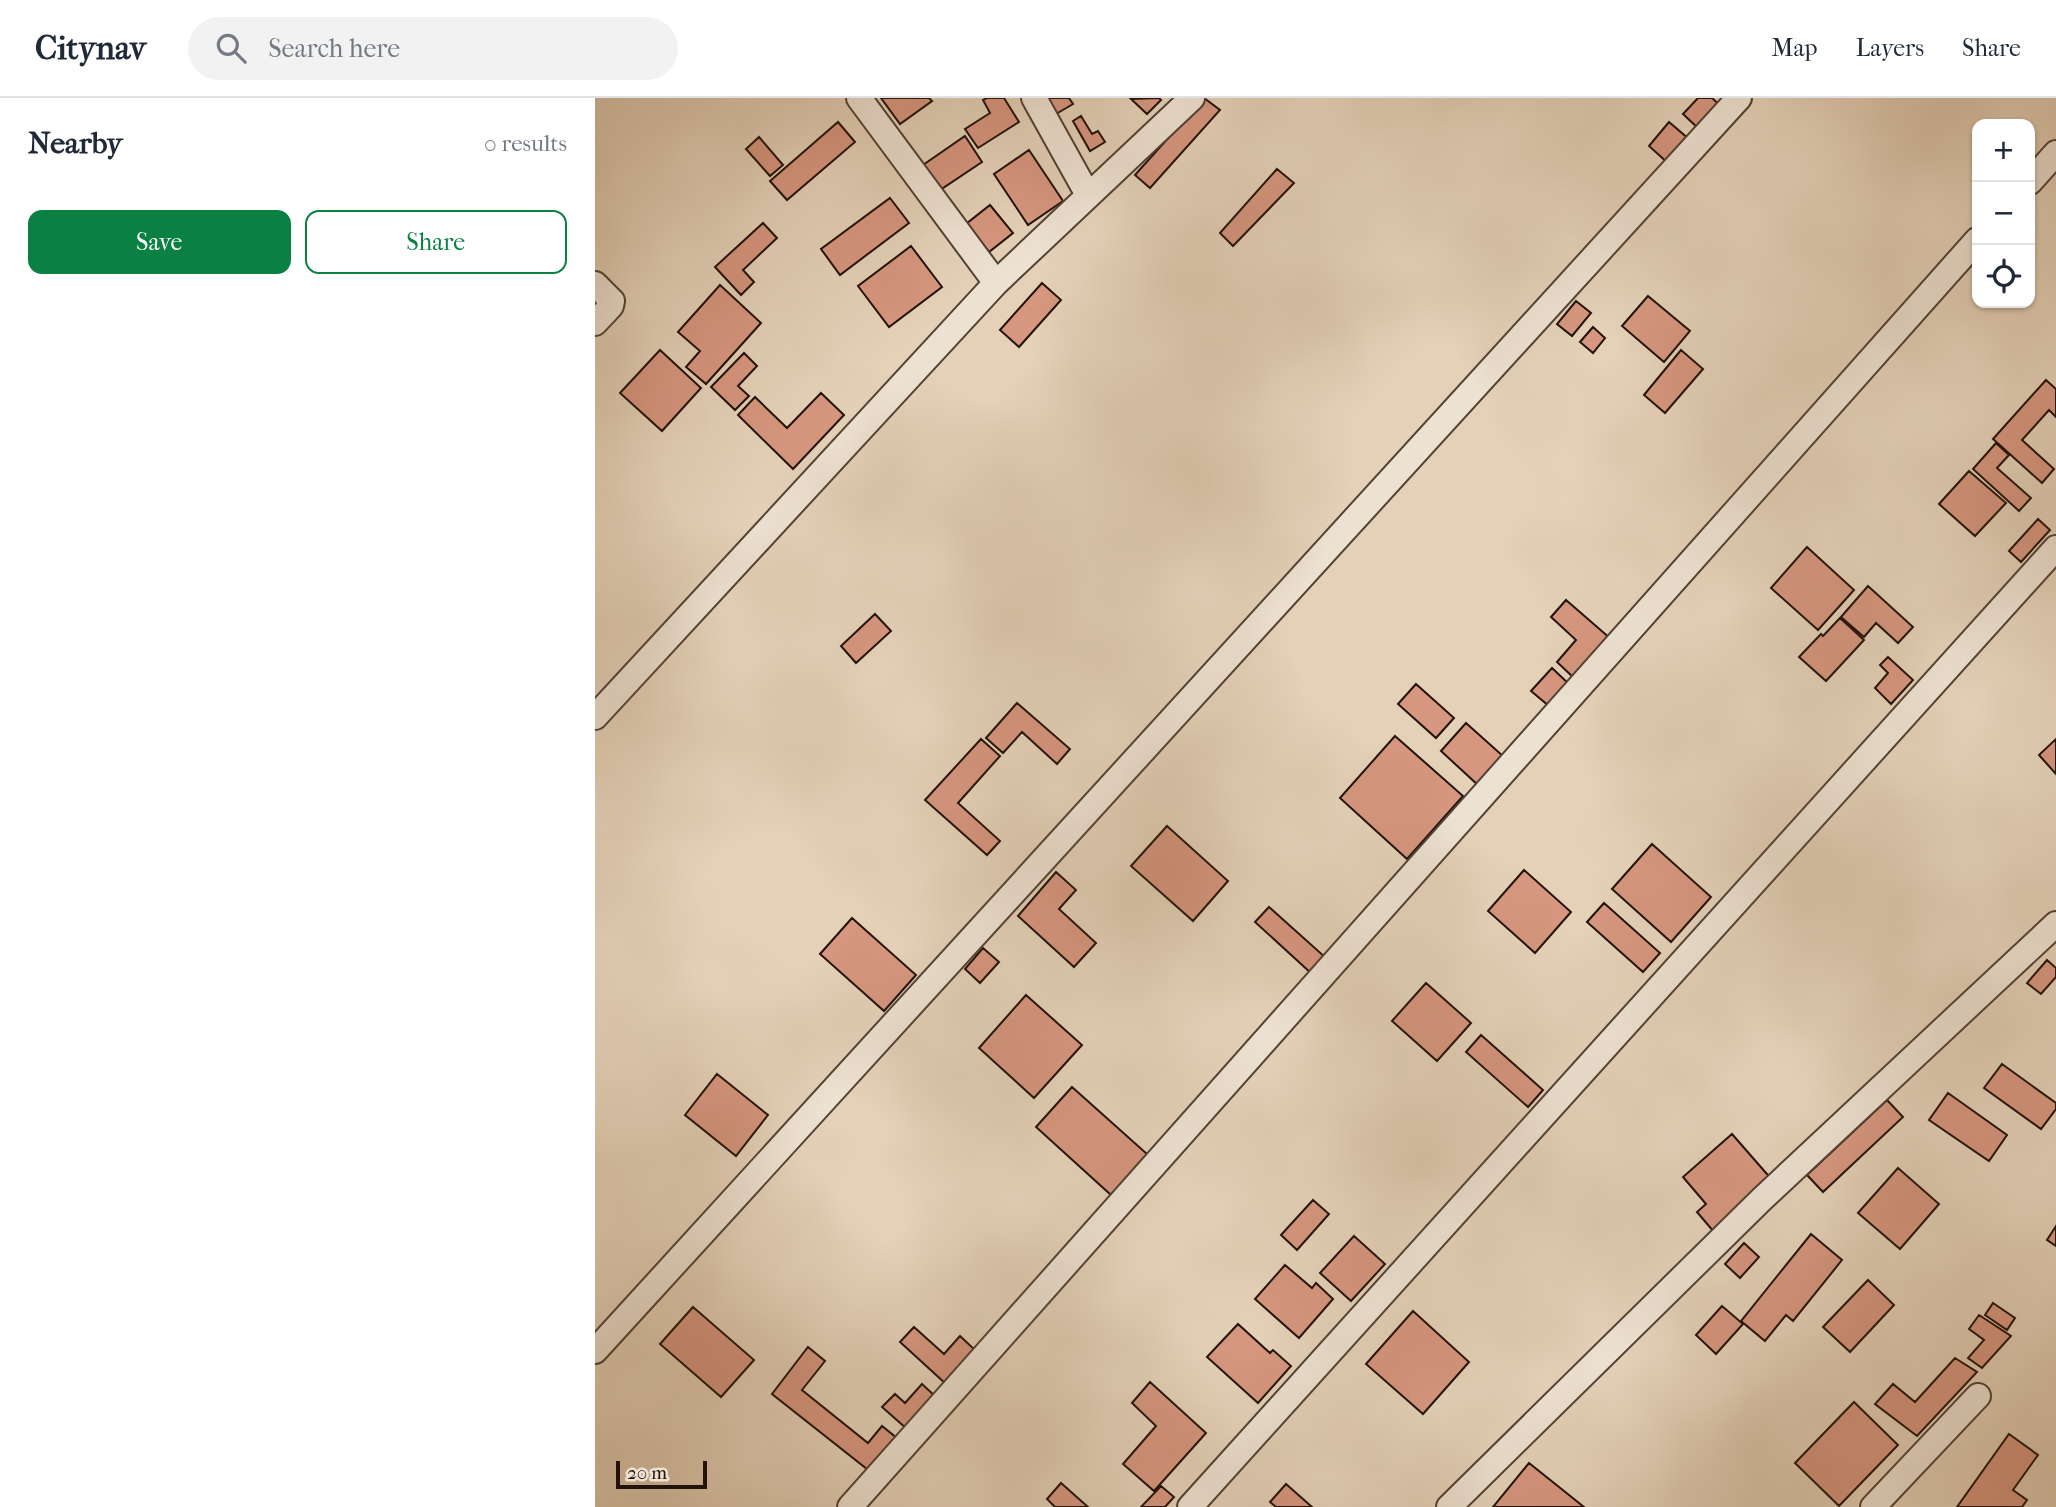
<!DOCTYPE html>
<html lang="en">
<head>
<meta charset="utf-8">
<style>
  body { margin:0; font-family:"IM FELL French Canon",serif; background:#f2f2f3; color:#1f2937 }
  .controls { position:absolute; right:21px; top:21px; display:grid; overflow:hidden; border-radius:14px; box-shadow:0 2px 5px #0004 }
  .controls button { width:63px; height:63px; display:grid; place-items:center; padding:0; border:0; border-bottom:2px solid #e0e1e3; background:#fff; color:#1f2937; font:35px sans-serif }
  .scale { position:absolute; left:21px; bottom:18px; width:91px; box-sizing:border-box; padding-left:7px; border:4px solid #221209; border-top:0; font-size:19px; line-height:24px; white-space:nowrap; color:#221209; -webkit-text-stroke:5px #ede1d1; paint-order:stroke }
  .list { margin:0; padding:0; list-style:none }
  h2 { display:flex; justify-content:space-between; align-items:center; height:91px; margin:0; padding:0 28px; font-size:30px }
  h2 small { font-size:23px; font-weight:400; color:#747a83 }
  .actions { display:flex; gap:14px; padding:21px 28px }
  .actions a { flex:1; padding:16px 0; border:2px solid #0b8043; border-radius:14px; text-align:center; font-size:24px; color:#0b8043 }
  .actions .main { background:#0b8043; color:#fff }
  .icon { flex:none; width:38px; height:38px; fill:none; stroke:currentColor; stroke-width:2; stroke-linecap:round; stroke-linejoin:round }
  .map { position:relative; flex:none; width:1461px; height:1409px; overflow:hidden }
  header { display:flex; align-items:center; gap:42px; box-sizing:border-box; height:98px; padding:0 35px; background:#fff; border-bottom:2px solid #e0e1e3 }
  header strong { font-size:33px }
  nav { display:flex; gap:38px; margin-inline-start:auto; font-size:24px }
  .search { width:490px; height:63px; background:#f2f2f3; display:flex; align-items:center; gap:18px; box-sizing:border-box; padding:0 24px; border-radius:38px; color:#747a83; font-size:26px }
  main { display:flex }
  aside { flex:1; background:#fff }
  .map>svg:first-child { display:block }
  .building { fill:#d6967f; stroke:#221209; stroke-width:2 }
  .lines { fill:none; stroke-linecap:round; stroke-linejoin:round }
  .minor-casing { stroke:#524235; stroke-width:28 }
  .minor { stroke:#ede1d1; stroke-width:24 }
</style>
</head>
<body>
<header>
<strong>Citynav</strong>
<div class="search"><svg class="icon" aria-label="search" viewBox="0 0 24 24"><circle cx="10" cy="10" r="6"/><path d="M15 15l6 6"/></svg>Search here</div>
<nav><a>Map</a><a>Layers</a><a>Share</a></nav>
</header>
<main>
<aside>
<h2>Nearby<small>0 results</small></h2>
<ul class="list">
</ul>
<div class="actions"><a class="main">Save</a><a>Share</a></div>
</aside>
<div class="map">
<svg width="1461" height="1409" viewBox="0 0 1461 1409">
  <rect width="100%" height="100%" fill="#e4d1b8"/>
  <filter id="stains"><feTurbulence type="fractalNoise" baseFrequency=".00286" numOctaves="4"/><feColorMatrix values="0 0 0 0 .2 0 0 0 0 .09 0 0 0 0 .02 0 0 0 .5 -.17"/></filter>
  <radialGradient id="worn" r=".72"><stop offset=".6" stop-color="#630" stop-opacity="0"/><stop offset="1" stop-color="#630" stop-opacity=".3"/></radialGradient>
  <!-- building -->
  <path class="building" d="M 286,0 L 334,0 L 337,3 L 305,26 Z
    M 392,0 L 409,0 L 424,24 L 383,50 L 370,31 L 395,15 L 388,2 Z
    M 451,0 L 474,0 L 478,6 L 461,16 Z
    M 564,0 L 566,2 L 552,16 L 536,1 Z
    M 609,0 L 625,12 L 555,90 L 540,77 Z
    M 1103,0 L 1117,0 L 1127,9 L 1105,32 L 1088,16 Z
    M 486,18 L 497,36 L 503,33 L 510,44 L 495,53 L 478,23 Z
    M 243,24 L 260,44 L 192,102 L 175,83 Z
    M 1074,24 L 1095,42 L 1075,67 L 1054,48 Z
    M 370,38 L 387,64 L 345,92 L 328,67 Z
    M 164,39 L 188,67 L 175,78 L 151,51 Z
    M 434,52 L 468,103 L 433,127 L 399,76 Z
    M 682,71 L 699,85 L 638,148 L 625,135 Z
    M 295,100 L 314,125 L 245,177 L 226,151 Z
    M 395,107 L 418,135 L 394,154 L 371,126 Z
    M 168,125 L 182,140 L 148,172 L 159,184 L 146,197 L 120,169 Z
    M 316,148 L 347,189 L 294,229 L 263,188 Z
    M 447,185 L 466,202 L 424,249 L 405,232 Z
    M 125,187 L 166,225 L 111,286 L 91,269 L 105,253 L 83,234 Z
    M 1053,198 L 1095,233 L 1069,264 L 1027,228 Z
    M 981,203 L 996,215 L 977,238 L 962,226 Z
    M 998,229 L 1010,240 L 998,255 L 985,244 Z
    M 65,252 L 106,290 L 67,333 L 25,295 Z
    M 1086,252 L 1108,271 L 1070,315 L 1049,297 Z
    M 149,255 L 162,268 L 143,288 L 154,298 L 140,312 L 116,289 Z
    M 1451,282 L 1461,291 L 1461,319 L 1454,312 L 1427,342 L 1459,371 L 1447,385 L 1398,341 Z
    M 226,295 L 249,317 L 198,371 L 143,317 L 160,299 L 192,330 Z
    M 1401,345 L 1414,357 L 1402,370 L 1436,400 L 1424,413 L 1378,371 Z
    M 1374,373 L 1411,405 L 1380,438 L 1344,406 Z
    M 1443,421 L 1455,432 L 1426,464 L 1414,453 Z
    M 1212,449 L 1259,492 L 1223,532 L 1176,490 Z
    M 1273,488 L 1318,529 L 1303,545 L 1281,525 L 1269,539 L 1246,519 Z
    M 971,502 L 1016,541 L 980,581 L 962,564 L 981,542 L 956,519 Z
    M 280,516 L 296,533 L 261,565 L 246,548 Z
    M 1245,520 L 1269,542 L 1231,583 L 1204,559 L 1226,536 L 1228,538 Z
    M 1293,559 L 1318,582 L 1296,606 L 1280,590 L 1293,575 L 1285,567 Z
    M 957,570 L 974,586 L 954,608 L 936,593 Z
    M 821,586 L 859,620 L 841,640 L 803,606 Z
    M 422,605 L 475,651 L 462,666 L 427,634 L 408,655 L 391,640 Z
    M 871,625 L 909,659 L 884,688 L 846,653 Z
    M 800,638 L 868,698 L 812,761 L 745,700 Z
    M 386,641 L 405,658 L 363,705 L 405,743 L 392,757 L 330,702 Z
    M 1461,641 L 1461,676 L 1444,657 Z
    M 572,728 L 633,783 L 598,823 L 536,768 Z
    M 1057,746 L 1116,799 L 1076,844 L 1017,791 Z
    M 929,772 L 976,814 L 940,855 L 893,813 Z
    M 461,774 L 481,792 L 464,811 L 501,845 L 479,869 L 423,818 Z
    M 1009,805 L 1065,855 L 1048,874 L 992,824 Z
    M 674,809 L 731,860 L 717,876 L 660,824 Z
    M 257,820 L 321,877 L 289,913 L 225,856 Z
    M 388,850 L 404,864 L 385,885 L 370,871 Z
    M 1452,862 L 1461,870 L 1461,879 L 1446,896 L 1432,885 Z
    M 831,885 L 876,925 L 842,963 L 797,923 Z
    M 431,897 L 487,947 L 439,1000 L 384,950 Z
    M 886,937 L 948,992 L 933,1009 L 871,954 Z
    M 1407,966 L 1461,1005 L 1461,1011 L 1446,1031 L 1389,990 Z
    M 122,976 L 173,1017 L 141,1058 L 90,1017 Z
    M 477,989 L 552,1056 L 516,1097 L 441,1029 Z
    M 1353,995 L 1412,1037 L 1394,1063 L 1334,1022 Z
    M 1292,1002 L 1308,1019 L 1228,1094 L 1212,1077 Z
    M 1137,1036 L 1178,1083 L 1119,1134 L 1102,1114 L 1111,1106 L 1088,1079 Z
    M 1303,1070 L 1344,1106 L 1305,1151 L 1263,1115 Z
    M 718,1102 L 734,1116 L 702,1152 L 686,1137 Z
    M 1461,1128 L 1461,1148 L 1452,1142 Z
    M 1216,1136 L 1247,1162 L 1198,1223 L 1191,1217 L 1170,1243 L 1146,1223 Z
    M 759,1138 L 790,1166 L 756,1203 L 725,1175 Z
    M 1149,1145 L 1164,1159 L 1145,1180 L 1130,1166 Z
    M 690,1167 L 717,1190 L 721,1185 L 738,1201 L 704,1240 L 660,1201 Z
    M 1273,1182 L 1299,1207 L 1255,1254 L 1228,1229 Z
    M 1398,1205 L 1420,1220 L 1412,1232 L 1390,1217 Z
    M 1127,1208 L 1148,1226 L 1121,1256 L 1101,1237 Z
    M 98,1209 L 159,1262 L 126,1299 L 65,1246 Z
    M 818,1213 L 874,1264 L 828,1316 L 771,1266 Z
    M 1384,1217 L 1416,1238 L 1387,1270 L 1373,1260 L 1389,1242 L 1374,1231 Z
    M 643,1226 L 675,1255 L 678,1252 L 696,1268 L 663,1305 L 612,1259 Z
    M 319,1229 L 349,1256 L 365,1238 L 381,1253 L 351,1286 L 305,1244 Z
    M 213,1249 L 230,1263 L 207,1292 L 273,1345 L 287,1328 L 303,1341 L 277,1375 L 177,1296 Z
    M 1360,1260 L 1382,1274 L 1322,1338 L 1280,1306 L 1298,1286 L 1320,1304 Z
    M 555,1284 L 611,1335 L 559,1393 L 528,1366 L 561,1328 L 537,1305 Z
    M 327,1286 L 341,1299 L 312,1331 L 287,1309 L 300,1296 L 310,1305 Z
    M 1259,1304 L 1303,1347 L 1244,1408 L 1200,1365 Z
    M 1414,1336 L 1443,1357 L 1418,1392 L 1432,1402 L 1427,1409 L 1362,1409 Z
    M 934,1365 L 989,1409 L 898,1409 Z
    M 466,1385 L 493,1409 L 460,1409 L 452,1401 Z
    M 691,1386 L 717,1409 L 681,1409 L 675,1404 Z
    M 566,1388 L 579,1399 L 570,1409 L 546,1409 Z"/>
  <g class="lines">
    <defs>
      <path id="minor" d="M 264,0 L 401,185
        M 439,0 L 493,97
        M 1435,84 L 1461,55
        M 0,186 L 17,203 L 16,208 L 0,225
        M 0,619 L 401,185 L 597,0
        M 0,1253 L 1144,0
        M 255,1409 L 1382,142
        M 595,1409 L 1461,450
        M 854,1409 L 1167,1101 L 1461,826
        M 1278,1409 L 1383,1298"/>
    </defs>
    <!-- minor casing -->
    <use href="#minor" class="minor-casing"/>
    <!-- minor -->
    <use href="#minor" class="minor"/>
  </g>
  <rect width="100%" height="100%" filter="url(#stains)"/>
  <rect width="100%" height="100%" fill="url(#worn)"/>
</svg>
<div class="controls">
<button>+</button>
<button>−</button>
<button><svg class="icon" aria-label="locate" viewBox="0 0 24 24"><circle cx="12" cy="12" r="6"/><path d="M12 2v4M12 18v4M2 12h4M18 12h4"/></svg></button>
</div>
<div class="scale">20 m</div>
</div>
</main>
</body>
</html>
